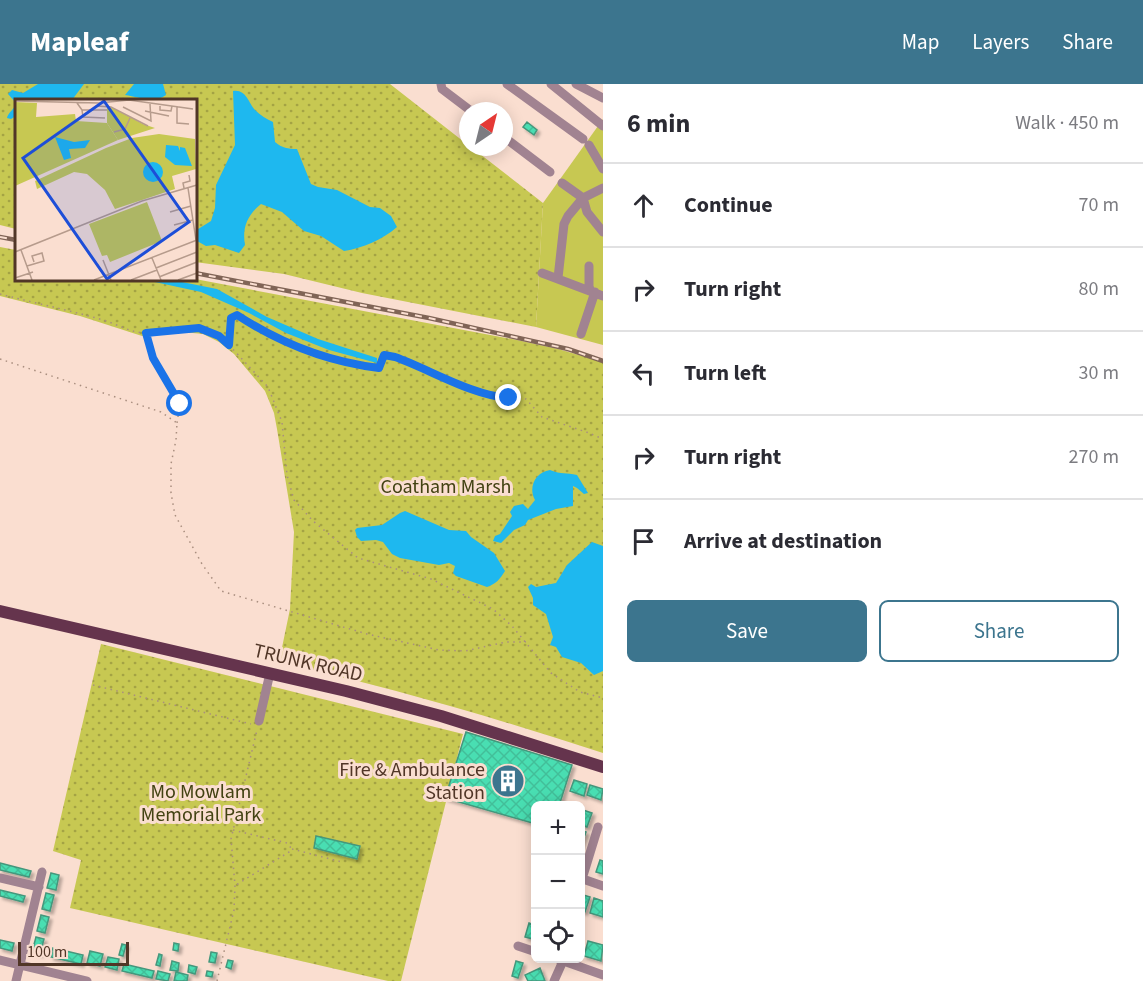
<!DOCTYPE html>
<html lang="en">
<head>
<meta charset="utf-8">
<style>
  body { margin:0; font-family:"Source Sans 3",sans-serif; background:#f7f7f7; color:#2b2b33 }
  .controls { position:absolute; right:18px; bottom:18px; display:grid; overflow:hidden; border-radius:9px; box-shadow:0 3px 15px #0003 }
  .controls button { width:54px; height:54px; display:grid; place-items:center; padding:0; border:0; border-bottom:2px solid #e1e1e2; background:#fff; color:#2b2b33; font:30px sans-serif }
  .compass { position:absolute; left:459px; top:18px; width:54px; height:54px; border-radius:50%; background:#fff; box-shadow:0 3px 15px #0003; rotate:35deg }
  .scale { position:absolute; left:18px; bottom:15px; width:111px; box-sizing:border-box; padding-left:6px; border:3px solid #513627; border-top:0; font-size:16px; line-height:21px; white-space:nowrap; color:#513627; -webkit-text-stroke:4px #faded0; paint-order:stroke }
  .stop { position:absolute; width:18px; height:18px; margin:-14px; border:4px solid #1a73e8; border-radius:50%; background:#fff }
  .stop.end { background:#1a73e8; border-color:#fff; box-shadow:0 2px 6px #0008 }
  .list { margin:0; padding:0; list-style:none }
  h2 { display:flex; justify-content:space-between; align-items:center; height:78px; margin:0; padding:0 24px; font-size:26px }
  h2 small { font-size:20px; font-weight:400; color:#7c7c81 }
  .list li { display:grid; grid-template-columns:39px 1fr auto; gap:18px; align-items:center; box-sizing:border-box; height:84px; padding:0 24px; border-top:2px solid #e1e1e2 }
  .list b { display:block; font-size:22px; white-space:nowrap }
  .list em { font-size:20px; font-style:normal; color:#7c7c81 }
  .actions { display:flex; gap:12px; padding:18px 24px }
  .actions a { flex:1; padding:14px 0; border:2px solid #3c758e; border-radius:9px; text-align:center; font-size:21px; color:#3c758e }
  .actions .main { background:#3c758e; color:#fff }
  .icon { flex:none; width:33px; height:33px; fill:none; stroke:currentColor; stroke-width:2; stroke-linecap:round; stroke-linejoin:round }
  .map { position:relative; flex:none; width:603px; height:897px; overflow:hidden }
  header { display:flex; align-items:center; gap:36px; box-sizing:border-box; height:84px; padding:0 30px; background:#3c758e; color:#fff }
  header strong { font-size:28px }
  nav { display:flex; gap:33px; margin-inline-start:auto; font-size:21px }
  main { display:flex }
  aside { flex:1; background:#fff }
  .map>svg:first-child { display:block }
  .green { fill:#c7c852 }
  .park { fill:url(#park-dots) }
  .water { fill:#1eb8ef }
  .building { fill:url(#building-cross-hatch); stroke:#44977c; stroke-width:1.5; filter:url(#shadow) }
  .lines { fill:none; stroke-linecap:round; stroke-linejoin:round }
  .path { stroke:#a98e7f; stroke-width:1.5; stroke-dasharray:1.5 4.5; stroke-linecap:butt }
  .minor { stroke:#a18391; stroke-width:9 }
  .major { stroke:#65344d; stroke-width:12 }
  .rail-casing { stroke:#806456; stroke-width:4.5 }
  .rail { stroke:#faded0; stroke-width:2; stroke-dasharray:7; stroke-linecap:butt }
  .route { stroke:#1a73e8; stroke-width:8 }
  .labels { text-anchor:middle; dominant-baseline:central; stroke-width:6; stroke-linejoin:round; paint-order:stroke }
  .park-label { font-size:20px; fill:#424212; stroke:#faded0 }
  .street-label { font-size:20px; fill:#513627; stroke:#faded0 }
  .poi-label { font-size:20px; fill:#513627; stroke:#faded0; text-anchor:end }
  .inset-road { fill:none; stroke:#b69b8c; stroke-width:1.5 }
  .view { fill:#1d4ed8; fill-opacity:0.15; stroke:#1d4ed8; stroke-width:3 }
  .inset-edge { fill:none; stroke:#513627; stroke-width:3 }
</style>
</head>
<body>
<header>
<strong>Mapleaf</strong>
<nav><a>Map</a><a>Layers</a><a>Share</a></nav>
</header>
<main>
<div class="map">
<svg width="603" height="897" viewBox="0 0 603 897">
  <defs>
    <pattern id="park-dots" width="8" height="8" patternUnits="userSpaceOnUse" patternTransform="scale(1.5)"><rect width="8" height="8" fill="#c7c852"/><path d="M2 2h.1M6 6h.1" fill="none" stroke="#a4a344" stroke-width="1.8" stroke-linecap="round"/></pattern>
    <pattern id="building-cross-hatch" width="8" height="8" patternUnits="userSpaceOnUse" patternTransform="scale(1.5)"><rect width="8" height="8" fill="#49deb2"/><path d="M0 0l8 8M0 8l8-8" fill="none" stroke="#42bf99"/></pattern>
    <filter id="shadow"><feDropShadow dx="3" dy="3" stdDeviation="1.5" flood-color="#0004"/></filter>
  </defs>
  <rect width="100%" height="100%" fill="#faded0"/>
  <!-- green -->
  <path class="green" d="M 603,35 L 603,261 L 536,243 L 543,119 Z"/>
  <!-- park -->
  <path class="park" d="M 0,0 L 390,0 L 468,61 L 468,63 L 471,63 L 543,119 L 536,243 L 362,209 L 284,190 L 195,178 L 195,16 L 16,16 L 16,145 L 0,141 Z
    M 0,163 L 16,166 L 16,195 L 195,195 L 517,256 L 558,265 L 603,278 L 603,669 C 496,634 389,603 279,578 L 290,525 L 294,448 L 277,345 L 274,329 L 265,307 L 234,270 L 219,258 L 203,250 L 182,248 L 142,252 L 80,232 L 0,212 Z
    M 101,560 L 463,650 L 401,897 L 388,897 L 70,824 L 81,776 L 53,767 Z"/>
  <!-- water -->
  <path class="water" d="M 38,0 L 84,0 L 72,16 L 61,14 L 51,16 L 16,16 L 16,32 L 11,35 L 7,34 C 9,27 15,25 16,19 L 8,10 L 12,6 L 23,9 Z
    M 134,0 L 163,0 L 166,11 C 155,20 139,13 125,11 Z
    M 233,7 C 246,5 248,18 255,26 C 260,31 266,35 273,38 L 275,58 C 282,64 288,65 297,65 L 311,100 L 318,103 L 337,106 L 370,123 L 380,124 L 391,132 L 397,143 C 382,156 363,164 344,167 L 321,152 L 304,147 L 282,128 L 261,120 C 247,131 242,144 245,161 L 239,169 L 215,161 L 206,162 L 197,157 L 195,147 L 211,137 L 215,124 L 216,101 L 235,61 Z
    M 141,195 L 167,195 L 217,205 L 267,233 L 318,255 L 377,274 L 377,279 L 329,266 L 286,249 L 249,229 L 201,208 Z
    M 550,386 C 562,391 566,388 577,391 L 588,409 L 584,410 L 577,404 L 573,402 L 573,422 L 556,425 L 528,436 L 525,441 L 514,446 L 501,459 L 493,457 L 495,452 L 500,450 L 512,432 L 510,428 L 514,422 L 523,420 L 528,425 L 535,416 C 528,404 535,388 550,386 Z
    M 405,427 L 449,446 L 466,447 L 471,453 L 494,469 L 505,487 C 500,495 496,500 487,503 L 456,492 L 453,489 L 455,482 L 449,479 L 439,481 L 400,474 L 392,470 L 383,458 L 376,456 L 361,457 L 357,453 L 355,446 L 357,444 L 382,441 L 400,429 Z
    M 592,458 L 603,462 L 603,587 L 594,591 L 581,579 L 562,573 L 556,563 L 550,561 L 553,553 L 546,530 L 533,521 L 533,514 L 528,503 L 531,500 L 536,503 L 556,499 L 567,481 Z"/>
  <!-- building -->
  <path class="building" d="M 527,38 L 537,46 L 534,51 L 523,43 Z
    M 466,648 L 572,681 L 559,722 L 536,722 L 536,740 L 445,714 Z
    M 574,696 L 587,700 L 584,712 L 570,707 Z
    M 590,701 L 603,705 L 601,716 L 587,711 Z
    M 580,725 L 592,729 L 587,743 L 580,741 Z
    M 580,746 L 586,748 L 581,762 L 580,762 Z
    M 316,752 L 360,762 L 357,775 L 314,764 Z
    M 600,776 L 603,777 L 603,790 L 596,788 Z
    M 0,779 L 31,787 L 29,793 L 0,786 Z
    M 51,789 L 59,791 L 56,806 L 47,804 Z
    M 0,806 L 25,812 L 23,818 L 0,812 Z
    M 46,809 L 54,811 L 50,827 L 42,825 Z
    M 580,810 L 590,813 L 585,828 L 580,827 Z
    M 594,814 L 603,817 L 603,833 L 590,829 Z
    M 41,831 L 49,833 L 45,849 L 37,847 Z
    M 529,839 L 536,842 L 536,856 L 525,853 Z
    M 36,853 L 44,855 L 40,870 L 32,868 Z
    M 0,856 L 14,859 L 12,867 L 0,864 Z
    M 588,857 L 603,861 L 601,877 L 584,872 Z
    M 174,859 L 179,860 L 178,867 L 173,866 Z
    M 122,860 L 126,861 L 123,872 L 119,871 Z
    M 53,864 L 83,871 L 81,880 L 51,873 Z
    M 90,867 L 103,870 L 100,882 L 87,879 Z
    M 211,868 L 217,869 L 215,879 L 209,878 Z
    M 159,870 L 162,871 L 160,882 L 156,881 Z
    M 108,873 L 119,875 L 117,886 L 105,883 Z
    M 228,876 L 233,877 L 231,885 L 226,883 Z
    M 172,877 L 179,879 L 178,887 L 170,886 Z
    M 516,877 L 523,879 L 518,894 L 512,892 Z
    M 124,880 L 154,887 L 152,894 L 122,887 Z
    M 189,881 L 197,883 L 195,890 L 188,888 Z
    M 540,884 L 545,897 L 528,897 L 525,891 Z
    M 158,887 L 170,890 L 168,897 L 156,895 Z
    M 207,887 L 213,888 L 212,893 L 206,892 Z
    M 176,888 L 188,891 L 187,897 L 174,897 Z"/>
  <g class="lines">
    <!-- path -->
    <path class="path" d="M 0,210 C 34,219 69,226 103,236 C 117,240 131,249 146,249 C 182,250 197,234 229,261 L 231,234 L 237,231 C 280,259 328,278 379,284 L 384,271 L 395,273 L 464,302 L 499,313 L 526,315 L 542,333 L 589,349 L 603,355
      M 146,250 L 153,274 L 180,320 L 177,339
      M 229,261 L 268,303 L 282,338 L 287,391 L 294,416 L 313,437 L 358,474 L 431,495 L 493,525 L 512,542 L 551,589 L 580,608 L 603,614
      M 0,275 L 161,328 L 177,339 L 176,356 L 171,380 L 171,409 L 175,431 L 202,480 L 221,507 L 367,550 L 439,566 L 465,567 L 506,558 L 526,558
      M 93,601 L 251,640
      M 233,746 L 287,759 L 291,764 L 289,768 L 236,801
      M 292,765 L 342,778
      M 217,897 L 234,826 L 235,801 L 231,755 L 257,646"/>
    <!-- minor -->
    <path class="minor" d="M 441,0 L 442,5 L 471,27
      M 507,0 L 583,55
      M 551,0 L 603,42
      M 576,0 L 603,14
      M 504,53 L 550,88
      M 589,61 L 603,85
      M 562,99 L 583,114 L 603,104
      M 589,182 L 589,203 L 591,207
      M 542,189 L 603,212
      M 558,194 L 564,140 L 568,132 L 583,114 L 587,128 L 603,148
      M 581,250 L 595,208
      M 259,637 L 270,589
      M 0,794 L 39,803
      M 580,794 L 603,802
      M 582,795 L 598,743
      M 518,862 L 536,868
      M 555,874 L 603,891
      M 0,876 L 87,897
      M 16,897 L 42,788
      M 554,897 L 563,877"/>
    <!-- major -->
    <path class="major" d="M 0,527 L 346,607 L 441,632 L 603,683"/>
    <defs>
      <path id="rail" d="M 0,153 L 16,156
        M 195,189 L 429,234 L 568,265 L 603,277"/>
    </defs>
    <!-- rail casing -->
    <use href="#rail" class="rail-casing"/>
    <!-- rail -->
    <use href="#rail" class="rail"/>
  </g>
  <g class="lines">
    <!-- route -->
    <path class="route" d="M 180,320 L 153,274 L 146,249 L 199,244 L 219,252 L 229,261 L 231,234 L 237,231 C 280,259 328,278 379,284 L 384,271 L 395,273 C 429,285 473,312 509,314"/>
  </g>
  <!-- icons -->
  <defs>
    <symbol id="building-disc" viewBox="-11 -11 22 22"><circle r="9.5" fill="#3c758e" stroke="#faded0"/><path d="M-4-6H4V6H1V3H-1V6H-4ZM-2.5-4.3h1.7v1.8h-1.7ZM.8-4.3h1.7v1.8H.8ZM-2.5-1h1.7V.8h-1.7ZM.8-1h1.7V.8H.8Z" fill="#fff"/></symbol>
  </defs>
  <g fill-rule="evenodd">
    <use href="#building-disc" x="489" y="678" width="38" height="38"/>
  </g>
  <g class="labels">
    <!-- park labels -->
    <g class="park-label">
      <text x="446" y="403">Coatham Marsh</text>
      <text x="201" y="708">Mo Mowlam<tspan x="201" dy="23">Memorial Park</tspan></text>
    </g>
    <!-- street labels -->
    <g class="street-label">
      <text transform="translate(308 579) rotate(13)">TRUNK ROAD</text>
    </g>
    <!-- poi labels -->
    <g class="poi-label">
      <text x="485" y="686">Fire &amp; Ambulance<tspan x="485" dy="23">Station</tspan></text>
    </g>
  </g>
  <!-- overview -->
  <g transform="translate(15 15)">
    <rect width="182" height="182" fill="#faded0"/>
    <path d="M 92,6 L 128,25 L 140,29 L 103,41 L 92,24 Z" fill="#c7c852"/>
    <path d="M 0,3 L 22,4 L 21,18 L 60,15 L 61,22 L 92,24 L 103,41 L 0,87 ZM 144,35 L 180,40 L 181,70 L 157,77 L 160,90 L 100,110 L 90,91 L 72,75 L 59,73 L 22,90 L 20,82 L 91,49 L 117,39 ZM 132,103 L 147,142 L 95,163 L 92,156 L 87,157 L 74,125 Z" fill="#c7c852"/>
    <path d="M 40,38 L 59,43 L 75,41 L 70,49 L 54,50 L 56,59 L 49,61 ZM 151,46 L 163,47 L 165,52 L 165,48 L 170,49 L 177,67 L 160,66 L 150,58 ZM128 73a10 10 0 1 1 20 0a10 10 0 1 1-20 0Z" fill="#1eb8ef"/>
    <path class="inset-road" d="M 0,2 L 84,4 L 114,1 L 178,10M 62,4 L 67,11 L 92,11M 82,7 L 96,8 L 133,27M 145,7 L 145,11 L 156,12 L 157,7M 162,7 L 162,24 L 174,25M 108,8 L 136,22 L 135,5M 67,11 L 68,18 L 90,19M 130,12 L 154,17M 99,33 L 110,30 L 115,19M 169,89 L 168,84 L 175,82 L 174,76M 173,89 L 181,141M 155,113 L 176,107M 159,126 L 178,121M 6,151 L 17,181M 0,153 L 127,102 L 182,86M 137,159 L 146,181M 88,161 L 96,181M 12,167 L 29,162 L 27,154 L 17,157 L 19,163M 141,169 L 182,153M 144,178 L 182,163M 0,179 L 18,173M 79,181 L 182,141M 116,181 L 142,171M 163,181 L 182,174"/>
    <path class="view" d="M 89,2 L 174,123 L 92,180 L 8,59 Z"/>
    <rect width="182" height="182" class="inset-edge"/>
  </g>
</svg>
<div class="controls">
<button>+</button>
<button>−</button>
<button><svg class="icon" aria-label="locate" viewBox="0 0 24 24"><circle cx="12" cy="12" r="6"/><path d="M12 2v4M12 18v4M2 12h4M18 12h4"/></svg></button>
</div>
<svg class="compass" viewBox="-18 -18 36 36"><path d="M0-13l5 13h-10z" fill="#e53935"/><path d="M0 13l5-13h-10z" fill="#7c7c81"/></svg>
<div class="scale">100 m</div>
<div class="stop" style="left:180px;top:320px"></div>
<div class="stop end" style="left:509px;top:314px"></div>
</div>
<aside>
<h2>6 min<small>Walk · 450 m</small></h2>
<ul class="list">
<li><svg class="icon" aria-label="ahead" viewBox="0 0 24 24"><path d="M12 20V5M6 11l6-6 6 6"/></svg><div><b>Continue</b></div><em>70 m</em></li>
<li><svg class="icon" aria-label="right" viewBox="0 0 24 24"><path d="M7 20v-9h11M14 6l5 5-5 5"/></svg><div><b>Turn right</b></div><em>80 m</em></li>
<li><svg class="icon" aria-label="left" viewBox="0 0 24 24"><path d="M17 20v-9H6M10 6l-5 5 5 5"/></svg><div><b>Turn left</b></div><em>30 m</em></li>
<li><svg class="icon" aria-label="right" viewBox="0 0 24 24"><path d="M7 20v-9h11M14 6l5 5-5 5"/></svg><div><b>Turn right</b></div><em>270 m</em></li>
<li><svg class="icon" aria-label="arrive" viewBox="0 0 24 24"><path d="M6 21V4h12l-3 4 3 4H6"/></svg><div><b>Arrive at destination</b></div></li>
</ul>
<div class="actions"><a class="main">Save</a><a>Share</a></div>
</aside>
</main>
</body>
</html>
